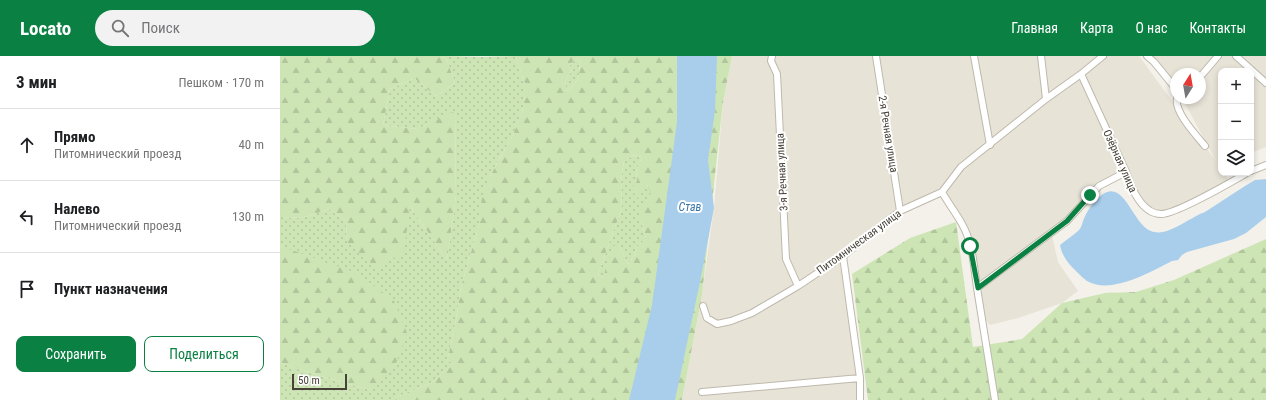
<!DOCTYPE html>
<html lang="ru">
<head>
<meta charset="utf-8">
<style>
  body { margin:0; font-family:"Roboto Condensed",sans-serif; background:#f2f2f2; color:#202124 }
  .controls { position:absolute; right:12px; top:12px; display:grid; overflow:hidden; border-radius:8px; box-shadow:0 2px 6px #0003 }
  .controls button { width:36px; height:36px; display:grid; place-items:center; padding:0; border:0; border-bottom:1px solid #e0e0e0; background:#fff; color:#202124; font:20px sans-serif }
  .compass { position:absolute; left:890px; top:12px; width:36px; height:36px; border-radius:50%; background:#fff; box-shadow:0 2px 6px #0003; rotate:11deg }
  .scale { position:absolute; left:12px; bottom:10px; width:55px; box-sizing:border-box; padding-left:4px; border:2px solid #474138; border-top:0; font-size:11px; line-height:14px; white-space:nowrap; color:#474138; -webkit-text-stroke:3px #fff; paint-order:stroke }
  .stop { position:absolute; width:12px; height:12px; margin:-9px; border:3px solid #0b8043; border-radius:50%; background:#fff }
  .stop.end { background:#0b8043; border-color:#fff; box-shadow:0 1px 4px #0008 }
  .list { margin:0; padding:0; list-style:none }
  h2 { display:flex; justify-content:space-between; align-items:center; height:52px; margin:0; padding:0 16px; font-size:17px }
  h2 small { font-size:13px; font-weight:400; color:#757577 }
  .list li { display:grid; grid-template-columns:26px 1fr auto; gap:12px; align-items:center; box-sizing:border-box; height:72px; padding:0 16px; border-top:1px solid #e0e0e0 }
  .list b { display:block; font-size:15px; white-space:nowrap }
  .list p { margin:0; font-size:13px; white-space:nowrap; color:#757577 }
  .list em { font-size:13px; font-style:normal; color:#757577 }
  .actions { display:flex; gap:8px; padding:12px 16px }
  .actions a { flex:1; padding:9px 0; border:1px solid #0b8043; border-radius:8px; text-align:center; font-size:14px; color:#0b8043 }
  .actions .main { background:#0b8043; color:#fff }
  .icon { flex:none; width:22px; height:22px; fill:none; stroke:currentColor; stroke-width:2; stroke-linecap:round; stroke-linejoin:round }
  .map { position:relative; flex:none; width:986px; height:344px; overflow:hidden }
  header { display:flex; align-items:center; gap:24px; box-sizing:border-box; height:56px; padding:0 20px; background:#0b8043; color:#fff }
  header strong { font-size:19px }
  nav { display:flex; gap:22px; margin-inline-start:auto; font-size:14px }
  .search { width:280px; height:36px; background:#f2f2f2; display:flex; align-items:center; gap:10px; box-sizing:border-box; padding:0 14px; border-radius:22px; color:#757577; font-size:15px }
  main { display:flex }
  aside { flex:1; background:#fff }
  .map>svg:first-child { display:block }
  .residential { fill:#e7e3d7 }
  .grass { fill:url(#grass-dots) }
  .forest { fill:url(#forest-firs); fill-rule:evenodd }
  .water { fill:#a9ceec }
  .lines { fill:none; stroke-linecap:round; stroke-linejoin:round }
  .minor-casing { stroke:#beb9ac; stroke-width:8 }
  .minor { stroke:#fff; stroke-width:6 }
  .route { stroke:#0b8043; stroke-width:5 }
  .labels { text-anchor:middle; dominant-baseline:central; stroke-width:4; stroke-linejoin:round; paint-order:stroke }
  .street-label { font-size:11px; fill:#474138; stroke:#fff }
  .water-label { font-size:12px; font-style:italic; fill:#3776ac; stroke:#fff }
</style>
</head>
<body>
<header>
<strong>Locato</strong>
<div class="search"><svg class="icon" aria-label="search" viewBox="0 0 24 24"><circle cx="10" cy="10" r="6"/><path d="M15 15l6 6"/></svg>Поиск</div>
<nav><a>Главная</a><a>Карта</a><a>О нас</a><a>Контакты</a></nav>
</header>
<main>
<aside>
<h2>3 мин<small>Пешком · 170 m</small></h2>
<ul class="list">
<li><svg class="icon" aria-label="ahead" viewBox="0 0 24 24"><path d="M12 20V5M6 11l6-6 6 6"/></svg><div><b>Прямо</b><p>Питомнический проезд</p></div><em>40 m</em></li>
<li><svg class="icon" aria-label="left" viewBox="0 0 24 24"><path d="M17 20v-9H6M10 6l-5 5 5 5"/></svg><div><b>Налево</b><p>Питомнический проезд</p></div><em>130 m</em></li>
<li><svg class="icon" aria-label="arrive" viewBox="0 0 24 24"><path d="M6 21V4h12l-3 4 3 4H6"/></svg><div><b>Пункт назначения</b></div></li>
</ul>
<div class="actions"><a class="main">Сохранить</a><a>Поделиться</a></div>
</aside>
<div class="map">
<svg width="986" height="344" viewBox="0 0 986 344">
  <defs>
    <pattern id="grass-dots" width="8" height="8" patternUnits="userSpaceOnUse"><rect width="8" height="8" fill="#cde5b4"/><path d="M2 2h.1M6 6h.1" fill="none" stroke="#b1c69c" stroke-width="1.8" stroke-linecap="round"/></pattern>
    <pattern id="forest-firs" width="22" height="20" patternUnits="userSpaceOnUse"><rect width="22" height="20" fill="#cde5b4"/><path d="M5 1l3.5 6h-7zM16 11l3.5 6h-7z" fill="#b1c69c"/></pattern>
  </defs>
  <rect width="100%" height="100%" fill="#f3f1e9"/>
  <!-- residential -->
  <path class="residential" d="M 452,0 L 859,0 L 936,105 L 902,42 L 920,42 L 920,18 L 896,18 L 896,33 L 867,0 L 986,0 L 986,91 L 971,97 L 971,15 L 941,15 L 941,108 L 939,109 L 941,112 L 941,117 L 944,117 L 950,127 L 881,158 L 858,144 L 846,116 L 832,122 L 801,150 L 772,180 L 778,206 L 798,235 L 782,247 L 738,262 L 710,269 L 702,260 L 690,189 L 662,136 L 620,155 L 563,200 L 580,344 L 402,344 L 422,239 L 434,152 L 443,46 Z"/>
  <!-- grass -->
  <path class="grass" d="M 162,0 L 202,1 L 235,0 L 245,28 L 245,40 L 242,56 L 233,79 L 210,120 L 201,148 L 201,162 L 181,231 L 176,264 L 167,306 L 175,306 L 151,327 L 119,340 L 115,344 L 0,344 L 0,307 L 54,324 L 91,334 L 7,193 L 0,190 L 0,161 L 22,162 L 49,153 L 66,165 L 67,186 L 130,150 L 167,204 L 176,140 L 175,56 L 137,73 L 103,69 L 110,33 L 134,22 L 156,40 L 175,27 L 167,4 Z
    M 299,3 C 300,19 300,24 287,35 L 285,26 L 292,14 L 289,8 Z
    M 354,99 L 362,101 L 356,115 L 357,125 L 366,128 L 371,137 L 361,164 L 366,183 L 356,192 L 355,199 L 348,208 L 339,190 L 323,222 L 318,218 L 342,152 L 341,125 L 344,105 Z"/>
  <!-- forest -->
  <path class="forest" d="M 0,0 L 162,0 L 167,4 L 175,27 L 156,40 L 134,22 L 110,33 L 103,69 L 137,73 L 175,55 L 176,140 L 167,204 L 130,150 L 124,195 L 98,213 L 67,186 L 66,165 L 49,153 L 22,162 L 0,161 Z
    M 235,0 L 452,0 L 443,46 L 422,239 L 402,344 L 115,344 L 119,340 L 151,327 L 175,306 L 167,306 L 176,264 L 181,231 L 201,162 L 201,148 L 204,131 L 233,79 L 242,56 L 245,40 L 245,28 ZM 299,3 C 300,19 300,24 287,35 L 285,26 L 292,14 L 289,8 ZM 354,99 L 362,101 L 356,115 L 357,125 L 351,134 L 359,143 L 366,128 L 371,137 L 361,150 L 361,164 L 366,183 L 356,192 L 355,199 L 348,208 L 339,190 L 333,190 L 323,222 L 318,218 L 342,152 L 341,125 L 344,105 Z
    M 676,166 L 693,291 L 742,283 L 782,247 L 825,237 L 856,236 L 894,224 L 986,183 L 986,344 L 588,344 L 572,218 L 630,182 Z
    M 0,190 L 77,217 L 114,245 L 127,277 L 116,307 L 91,334 L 54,324 L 0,307 Z"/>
  <!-- water -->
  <path class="water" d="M 397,0 L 437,0 L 435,55 L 428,104 L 434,152 L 421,221 L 395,344 L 349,344 L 372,249 L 397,66 Z
    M 986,123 L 986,161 L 966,177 L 954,183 L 907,196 L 902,199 L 898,204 L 892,205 C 870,216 831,239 807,225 C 804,223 801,220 798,217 C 789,209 782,200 780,189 C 786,184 794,179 799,174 C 801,172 802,168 803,165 C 807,155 813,145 823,138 C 845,124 853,169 871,175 C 887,182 910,161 925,156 L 965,130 L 975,124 Z"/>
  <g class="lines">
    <defs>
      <path id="minor" d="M 492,0 L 491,5 L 497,18 L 506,203 L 518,230
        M 596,0 L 620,155
        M 694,0 L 710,89
        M 761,0 L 766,43
        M 867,0 L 874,6 L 896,33
        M 956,0 L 986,27
        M 801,18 L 846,116 C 851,131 861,158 881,158 C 897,158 951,126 967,117
        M 920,21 L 938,0
        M 897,42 C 894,56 916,79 925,90
        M 971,115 L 986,109
        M 662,136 C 668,147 676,157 682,168 C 693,187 694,212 697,232 L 787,165 L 819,130 L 846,116
        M 563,200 L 580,322 L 580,344
        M 697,232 L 715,344
        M 423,250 L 427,262 L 437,268 L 451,265 L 472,257 L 518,230 L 563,200 L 620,155 L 662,136 L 681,111 L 766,43 L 801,18 L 823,0
        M 422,336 L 580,322"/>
    </defs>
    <!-- minor casing -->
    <use href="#minor" class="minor-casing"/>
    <!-- minor -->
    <use href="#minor" class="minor"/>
  </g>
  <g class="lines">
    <!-- route -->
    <path class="route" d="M 690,190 L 698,232 L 787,165 L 810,139"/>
  </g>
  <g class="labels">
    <!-- street labels -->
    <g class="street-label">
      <text transform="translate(608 78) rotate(81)">2-я Речная улица</text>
      <text transform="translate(840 105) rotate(66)">Озёрная улица</text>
      <text transform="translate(502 116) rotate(-93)">3-я Речная улица</text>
      <text transform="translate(579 186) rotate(-36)">Питомническая улица</text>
    </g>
    <!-- water labels -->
    <g class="water-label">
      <text x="410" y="151">Став</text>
    </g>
  </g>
</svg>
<div class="controls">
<button>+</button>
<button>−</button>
<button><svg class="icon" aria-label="layers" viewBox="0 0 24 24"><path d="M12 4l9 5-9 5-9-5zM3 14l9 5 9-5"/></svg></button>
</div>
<svg class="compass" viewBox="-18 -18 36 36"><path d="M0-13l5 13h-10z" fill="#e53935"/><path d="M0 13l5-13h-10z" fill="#757577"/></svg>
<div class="scale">50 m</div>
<div class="stop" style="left:690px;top:190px"></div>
<div class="stop end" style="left:810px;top:139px"></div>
</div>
</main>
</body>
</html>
